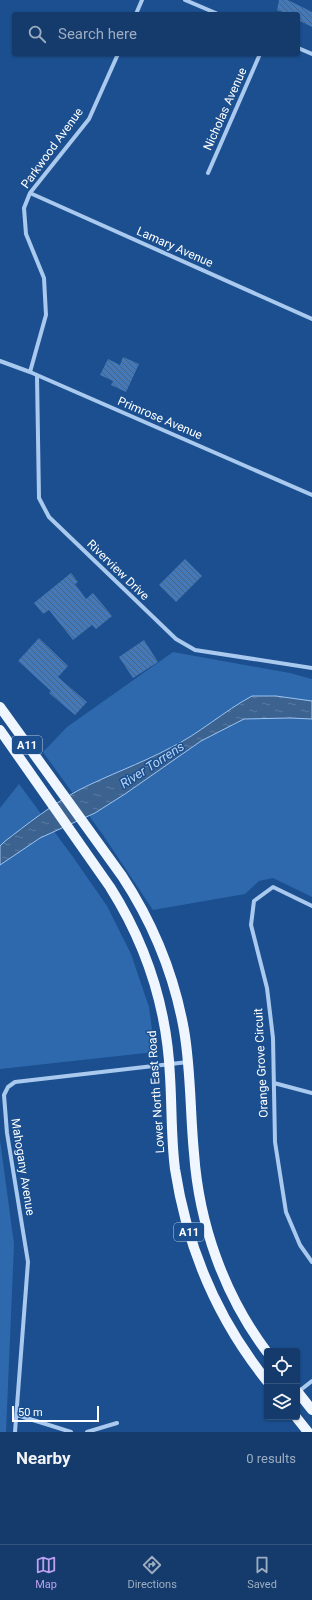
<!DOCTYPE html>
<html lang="en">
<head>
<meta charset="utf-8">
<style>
  body { margin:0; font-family:Roboto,sans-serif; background:#214673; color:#f1f3f6 }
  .controls { position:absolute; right:12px; bottom:12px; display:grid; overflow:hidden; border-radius:4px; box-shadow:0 1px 3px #0004 }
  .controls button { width:36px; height:36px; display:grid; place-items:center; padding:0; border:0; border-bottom:1px solid #33557e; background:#143b6b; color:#f1f3f6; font:20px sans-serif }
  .scale { position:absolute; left:12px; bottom:10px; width:87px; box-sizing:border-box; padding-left:4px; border:2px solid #fff; border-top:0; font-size:11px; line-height:14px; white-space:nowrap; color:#fff; -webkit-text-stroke:3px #1b4f8f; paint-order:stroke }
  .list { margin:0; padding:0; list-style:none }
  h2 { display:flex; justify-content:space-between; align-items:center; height:52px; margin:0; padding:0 16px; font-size:17px }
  h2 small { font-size:13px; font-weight:400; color:#9dadc1 }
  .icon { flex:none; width:22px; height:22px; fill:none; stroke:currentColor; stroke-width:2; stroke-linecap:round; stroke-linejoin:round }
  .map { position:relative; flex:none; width:312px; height:1432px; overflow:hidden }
  .search { position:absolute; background:#143b6b; box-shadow:0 1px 3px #0004; left:12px; right:12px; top:12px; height:44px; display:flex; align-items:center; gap:10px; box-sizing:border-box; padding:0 14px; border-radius:4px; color:#9dadc1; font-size:15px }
  .sheet { height:112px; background:#143b6b }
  nav { display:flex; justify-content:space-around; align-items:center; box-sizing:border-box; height:56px; border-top:1px solid #33557e; background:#143b6b; font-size:11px; color:#9dadc1 }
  nav a { display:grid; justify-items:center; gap:2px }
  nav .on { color:#bca0f2 }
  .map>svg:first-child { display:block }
  .green { fill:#2e69ad }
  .water { fill:url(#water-ripples); stroke:#9cc4f0 }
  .building { fill:url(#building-back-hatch) }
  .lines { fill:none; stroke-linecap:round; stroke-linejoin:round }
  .street { stroke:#a9c9ee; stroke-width:4 }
  .primary { stroke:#f0f6ff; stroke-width:10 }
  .labels { text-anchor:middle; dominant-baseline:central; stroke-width:3; stroke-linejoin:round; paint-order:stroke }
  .shield { fill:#1b4f8f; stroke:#bbcadd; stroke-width:1 }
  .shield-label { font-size:11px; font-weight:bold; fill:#fff }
  .street-label { font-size:12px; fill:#fff; stroke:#1b4f8f }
  .water-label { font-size:13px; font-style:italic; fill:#b5d3f5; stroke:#1b4f8f }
</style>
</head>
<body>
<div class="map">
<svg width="312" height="1432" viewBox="0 0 312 1432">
  <defs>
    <pattern id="water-ripples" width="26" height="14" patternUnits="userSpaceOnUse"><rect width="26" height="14" fill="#3c6290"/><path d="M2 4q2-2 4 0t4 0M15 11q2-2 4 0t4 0" fill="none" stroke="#597aa1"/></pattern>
    <pattern id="building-back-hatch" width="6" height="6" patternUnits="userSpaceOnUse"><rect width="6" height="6" fill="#4478b7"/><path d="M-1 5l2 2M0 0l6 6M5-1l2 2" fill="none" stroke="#486282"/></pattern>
  </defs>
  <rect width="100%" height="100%" fill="#1b4f8f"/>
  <!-- green -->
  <path class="green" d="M 173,652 L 290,673 L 312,679 L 312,897 L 273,878 L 259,881 L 245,894 L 153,910 L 103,835 L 43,752 L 67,727 Z
    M 19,784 L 73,857 L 107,906 L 131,954 L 149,1007 L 155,1052 L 0,1069 L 0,808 Z
    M 0,1140 L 14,1244 L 6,1432 L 0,1432 Z"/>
  <!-- water -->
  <path class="water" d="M 252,696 L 276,696 L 312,701 L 312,719 L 290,718 L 244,719 L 201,741 L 125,794 L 95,813 L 40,838 L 0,865 L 0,846 L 4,842 C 26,825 54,803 79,790 C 108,775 140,764 170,748 C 199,734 224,711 252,696 Z"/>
  <!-- building -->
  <path class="building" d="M 279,0 L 288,0 L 312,12 L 312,27 L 298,20 L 298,14 L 287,14 L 277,10 Z
    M 123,357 L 139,364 L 126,392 L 111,385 L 113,381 L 100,375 L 108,359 L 120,365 Z
    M 185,559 L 202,576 L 176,602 L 159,585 Z
    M 71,573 L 78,582 L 75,584 L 86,599 L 93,593 L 112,616 L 96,629 L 92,625 L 73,640 L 49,610 L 43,614 L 34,603 Z
    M 39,638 L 68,666 L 58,677 L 87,702 L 75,715 L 49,693 L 51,691 L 18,661 Z
    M 144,640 L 158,662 L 133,678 L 119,657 Z"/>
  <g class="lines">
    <!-- street -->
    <path class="street" d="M 185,0 L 218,14
      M 136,14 L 142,0
      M 298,48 L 312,54
      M 208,173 L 260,54
      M 30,193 L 312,319
      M 0,361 L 30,372 L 312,495
      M 30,372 L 46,315 L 44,278 L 26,234 L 24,208 L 30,193 L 89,119 L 118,54
      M 37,376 L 39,498 L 49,517 L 176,639 L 195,650 L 312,668
      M 312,906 L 273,887 L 254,901 L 251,925 L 267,988 L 273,1038 L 275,1142 L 286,1212 L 300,1245 L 312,1262
      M 274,1083 L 312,1093
      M 298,1392 L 312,1381
      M 17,1415 L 71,1432
      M 15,1432 L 28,1262 L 7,1133 L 4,1095 L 8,1087 L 15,1082 L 188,1062
      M 87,1432 L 117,1423"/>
    <!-- primary -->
    <path class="primary" d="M 0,707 L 122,876 C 153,923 174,974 184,1030 C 191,1070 190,1112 194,1153 C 199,1224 224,1295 267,1352
      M 0,730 L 110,887 C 146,944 167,1009 170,1076 C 172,1107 171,1138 175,1169 C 187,1247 218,1320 267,1381
      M 297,1391 L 312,1410
      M 296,1417 L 308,1432"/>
  </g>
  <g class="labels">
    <!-- shield labels -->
    <g class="shield">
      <rect x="12" y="736" width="30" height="18" rx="3"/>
      <rect x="174" y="1223" width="30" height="18" rx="3"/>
    </g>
    <g class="shield-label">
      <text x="27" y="745">A11</text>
      <text x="189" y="1232">A11</text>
    </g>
    <!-- street labels -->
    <g class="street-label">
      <text transform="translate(225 109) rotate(-66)">Nicholas Avenue</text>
      <text transform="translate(52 148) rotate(-54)">Parkwood Avenue</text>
      <text transform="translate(175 247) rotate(24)">Lamary Avenue</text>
      <text transform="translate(160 418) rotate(23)">Primrose Avenue</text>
      <text transform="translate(118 570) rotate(44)">Riverview Drive</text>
      <text transform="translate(261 1063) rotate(-93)">Orange Grove Circuit</text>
      <text transform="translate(156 1092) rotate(-94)">Lower North East Road</text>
      <text transform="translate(23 1167) rotate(81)">Mahogany Avenue</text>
    </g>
    <!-- water labels -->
    <g class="water-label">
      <text transform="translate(152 765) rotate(-33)">River Torrens</text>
    </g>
  </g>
</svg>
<div class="controls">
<button><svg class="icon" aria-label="locate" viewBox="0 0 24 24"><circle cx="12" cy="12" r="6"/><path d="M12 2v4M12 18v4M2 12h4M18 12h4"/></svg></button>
<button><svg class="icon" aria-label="layers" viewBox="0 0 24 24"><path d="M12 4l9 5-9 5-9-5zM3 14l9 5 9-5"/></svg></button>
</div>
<div class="scale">50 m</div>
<div class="search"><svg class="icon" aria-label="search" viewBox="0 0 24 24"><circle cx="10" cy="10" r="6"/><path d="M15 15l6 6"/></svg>Search here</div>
</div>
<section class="sheet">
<h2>Nearby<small>0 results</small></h2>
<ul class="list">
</ul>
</section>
<nav>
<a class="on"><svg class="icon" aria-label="map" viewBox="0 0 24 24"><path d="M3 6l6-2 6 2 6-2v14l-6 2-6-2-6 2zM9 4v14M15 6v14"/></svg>Map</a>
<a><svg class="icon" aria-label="directions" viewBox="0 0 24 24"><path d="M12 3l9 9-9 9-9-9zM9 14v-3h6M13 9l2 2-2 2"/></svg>Directions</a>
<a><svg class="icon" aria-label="saved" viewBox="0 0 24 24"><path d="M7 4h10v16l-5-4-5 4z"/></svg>Saved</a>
</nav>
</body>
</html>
